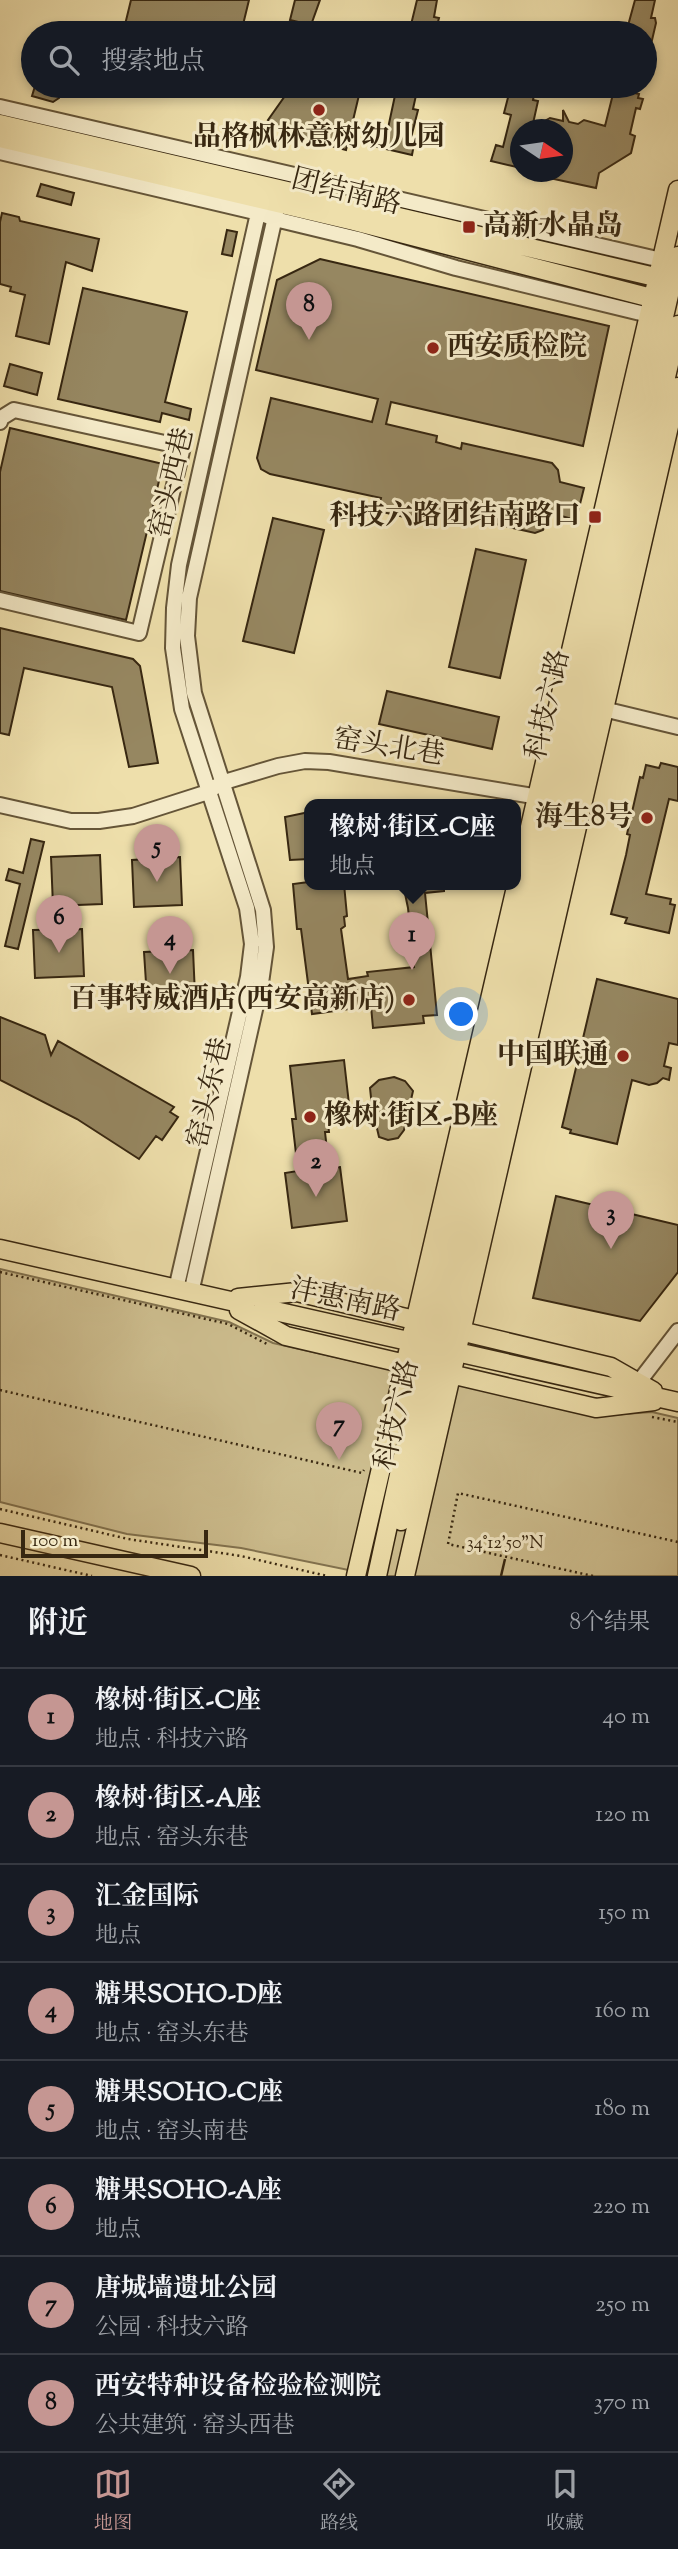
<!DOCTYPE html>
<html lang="zh">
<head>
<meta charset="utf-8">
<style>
  body { margin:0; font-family:"Sorts Mill Goudy","Noto Serif SC",serif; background:#242831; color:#f1f3f6 }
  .compass { position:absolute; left:510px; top:119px; width:63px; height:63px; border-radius:50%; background:#171b24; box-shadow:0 4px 10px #0003; rotate:103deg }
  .scale { position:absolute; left:21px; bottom:18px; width:187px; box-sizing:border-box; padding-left:7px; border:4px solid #372711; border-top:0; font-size:19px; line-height:24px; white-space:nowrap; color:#372711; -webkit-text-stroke:5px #f4eac8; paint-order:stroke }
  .you { position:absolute; left:462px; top:1015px; width:24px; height:24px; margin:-18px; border:5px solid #fff; border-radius:50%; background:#1a73e8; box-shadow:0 0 0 10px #1a73e833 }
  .badge { display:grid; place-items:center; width:46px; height:46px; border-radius:50%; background:#c59692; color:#111; font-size:23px; font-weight:700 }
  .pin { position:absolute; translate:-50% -58px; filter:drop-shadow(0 2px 4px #0008) }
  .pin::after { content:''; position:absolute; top:37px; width:24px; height:21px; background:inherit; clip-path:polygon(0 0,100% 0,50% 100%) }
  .popup { position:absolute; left:304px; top:799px; width:217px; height:91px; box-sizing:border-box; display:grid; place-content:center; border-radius:14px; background:#171b24; filter:drop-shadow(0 2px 5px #0005); font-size:23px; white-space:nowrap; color:#9ea1a6 }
  .popup b { font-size:26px; color:#f1f3f6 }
  .popup::after { content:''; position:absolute; left:50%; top:100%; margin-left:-14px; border:14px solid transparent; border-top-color:#171b24 }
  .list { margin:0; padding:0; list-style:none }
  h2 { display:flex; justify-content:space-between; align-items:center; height:91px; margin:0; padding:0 28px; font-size:30px }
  h2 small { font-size:23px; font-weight:400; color:#9ea1a6 }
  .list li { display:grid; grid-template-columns:46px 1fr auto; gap:21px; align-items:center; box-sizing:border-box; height:98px; padding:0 28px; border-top:2px solid #363941 }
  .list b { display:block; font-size:26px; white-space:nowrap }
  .list p { margin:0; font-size:23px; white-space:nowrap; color:#9ea1a6 }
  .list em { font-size:23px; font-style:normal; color:#9ea1a6 }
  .icon { flex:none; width:38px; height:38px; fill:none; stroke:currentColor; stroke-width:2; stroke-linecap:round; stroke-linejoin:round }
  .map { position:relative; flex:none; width:678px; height:1576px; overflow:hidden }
  .search { position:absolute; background:#171b24; box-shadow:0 4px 10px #0003; left:21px; right:21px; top:21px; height:77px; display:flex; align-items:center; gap:18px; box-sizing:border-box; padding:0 24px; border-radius:38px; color:#9ea1a6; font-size:26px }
  .sheet { height:875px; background:#171b24 }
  nav { display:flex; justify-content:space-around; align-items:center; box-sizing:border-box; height:98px; border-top:2px solid #363941; background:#171b24; font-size:19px; color:#9ea1a6 }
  nav a { display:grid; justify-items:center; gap:4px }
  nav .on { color:#c59692 }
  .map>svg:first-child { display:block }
  .green { fill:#cfc091; stroke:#837451; stroke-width:2 }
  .building { fill:#968761; stroke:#372711; stroke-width:2 }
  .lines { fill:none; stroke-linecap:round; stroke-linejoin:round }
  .minor-casing { stroke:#655538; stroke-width:18 }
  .major-casing { stroke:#372711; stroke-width:21 }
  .path { stroke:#372711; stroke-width:2.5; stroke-dasharray:2 3.5; stroke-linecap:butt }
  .minor { stroke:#f4eac8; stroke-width:14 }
  .major { stroke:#eedfab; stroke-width:18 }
  .ticks { fill:none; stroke:#372711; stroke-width:2.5 }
  .poi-dot { fill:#8f2418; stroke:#f4eac8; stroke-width:2.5 }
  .labels { text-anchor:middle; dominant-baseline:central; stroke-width:6; stroke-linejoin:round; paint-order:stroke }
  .poi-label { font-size:28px; font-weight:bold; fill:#372711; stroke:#f4eac8; text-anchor:end }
  .street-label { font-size:28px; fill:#372711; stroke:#f4eac8 }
  .ticks-label { font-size:18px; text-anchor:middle; fill:#372711; stroke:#f4eac8; stroke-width:6; stroke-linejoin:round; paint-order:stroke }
</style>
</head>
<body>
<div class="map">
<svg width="678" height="1576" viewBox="0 0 678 1576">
  <rect width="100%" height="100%" fill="#eedfab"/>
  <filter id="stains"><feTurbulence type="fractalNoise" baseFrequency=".00286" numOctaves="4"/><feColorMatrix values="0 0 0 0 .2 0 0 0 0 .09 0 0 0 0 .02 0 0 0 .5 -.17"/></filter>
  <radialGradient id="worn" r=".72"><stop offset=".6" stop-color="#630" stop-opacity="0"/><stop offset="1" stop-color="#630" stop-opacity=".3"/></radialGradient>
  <!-- green -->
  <path class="green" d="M 0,1269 L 229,1322 L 273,1343 L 596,1416 L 652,1412 L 678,1418 L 678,1576 L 378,1576 L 241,1548 L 127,1534 L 0,1502 Z"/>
  <!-- building -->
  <path class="building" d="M 131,0 L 249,0 L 241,33 L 123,33 Z
    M 295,0 L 320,0 L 311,25 L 290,20 Z
    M 417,0 L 437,0 L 434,17 L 439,18 L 435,33 L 409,33 Z
    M 635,0 L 655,0 L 651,18 L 655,18 L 656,23 L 649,53 L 645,53 L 645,33 L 626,33 Z
    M 35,86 L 53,86 L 59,93 L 59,98 L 53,102 L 32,96 Z
    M 292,86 L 357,86 L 355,94 L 359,95 L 346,150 L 331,146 L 331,143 L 292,136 L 268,120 Z
    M 397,86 L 418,86 L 413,109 L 418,110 L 411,138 L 415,139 L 412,155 L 369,145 L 373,130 L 387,133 Z
    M 511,86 L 532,86 L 530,94 L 534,95 L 533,100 L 538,101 L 532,128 L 550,118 L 563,121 L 563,110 L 569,122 L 578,124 L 584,120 L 605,126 L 615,86 L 636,86 L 634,93 L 639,94 L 638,98 L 643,99 L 640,109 L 636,108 L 630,134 L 635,136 L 631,153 L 599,173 L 596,188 L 540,176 L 541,172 L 563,172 L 563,130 L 521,130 L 521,168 L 491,161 L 496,145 L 503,147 L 511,115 L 504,113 Z
    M 41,184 L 74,193 L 71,205 L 37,196 Z
    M 2,213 L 19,217 L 20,221 L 99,239 L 92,271 L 66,262 L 49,344 L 16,336 L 25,295 L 10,291 L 11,287 L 0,284 L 0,222 Z
    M 227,230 L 237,232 L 232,256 L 222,254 Z
    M 320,259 L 609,326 L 583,446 L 391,402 L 386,424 L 437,436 L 436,442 L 461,449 L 462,443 L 552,463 L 558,470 L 560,482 L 584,488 L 576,520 L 550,513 L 543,530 L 535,533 L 438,511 L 435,524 L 378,511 L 381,498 L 270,474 L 261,469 L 257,458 L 271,398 L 372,422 L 378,399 L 256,370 L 277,280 Z
    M 83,288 L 187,312 L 165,402 L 191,409 L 189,420 L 162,413 L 160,422 L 58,399 Z
    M 10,364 L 42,373 L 37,395 L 4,386 Z
    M 10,428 L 163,464 L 126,620 L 0,591 L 0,472 Z
    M 273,518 L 324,530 L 294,653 L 243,641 Z
    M 476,549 L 526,560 L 500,678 L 449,667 Z
    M 0,628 L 133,659 L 140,666 L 158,763 L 129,767 L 112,687 L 24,668 L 9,735 L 0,733 Z
    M 387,691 L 499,717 L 492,749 L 379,724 Z
    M 661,763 L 678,767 L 678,801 L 669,799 L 646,894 L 671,899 L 670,904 L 675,905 L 669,933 L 625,923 L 627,918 L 611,914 L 626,855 L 630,835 L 627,834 L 640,777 L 643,778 L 646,765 L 659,768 Z
    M 309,812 L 309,859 L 290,860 L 285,817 Z
    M 31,839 L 44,842 L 18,949 L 5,946 L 20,884 L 6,880 L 9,869 L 23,873 Z
    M 100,855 L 102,904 L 53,906 L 51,857 Z
    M 180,857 L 182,905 L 134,907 L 132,860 Z
    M 309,882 L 309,884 L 344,884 L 347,916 L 344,917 L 345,926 L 341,929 L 348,979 L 368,976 L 367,972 L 414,967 L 408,908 L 403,884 L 444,884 L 444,891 L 425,893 L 437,1015 L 423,1016 L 424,1023 L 373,1028 L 371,1006 L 312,1014 L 301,929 L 297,929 L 293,884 Z
    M 82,929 L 84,976 L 35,978 L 33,930 Z
    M 193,950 L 195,995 L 147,998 L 144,952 Z
    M 597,979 L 678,999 L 678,1045 L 669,1043 L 664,1066 L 671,1068 L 669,1080 L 663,1078 L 657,1083 L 649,1085 L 632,1080 L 617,1144 L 570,1133 L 571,1130 L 562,1127 Z
    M 0,1017 L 45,1035 L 51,1055 L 58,1041 L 174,1107 L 170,1112 L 178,1117 L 162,1140 L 156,1136 L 139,1159 L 77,1119 L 0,1080 Z
    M 344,1060 L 350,1113 L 327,1115 L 329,1132 L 325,1132 L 329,1168 L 340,1167 L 347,1221 L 292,1228 L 285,1173 L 298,1171 L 292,1119 L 296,1119 L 290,1066 Z
    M 394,1077 L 405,1081 L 413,1091 L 404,1130 L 398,1138 L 388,1140 L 379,1137 L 372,1107 L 370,1088 L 379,1080 Z
    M 556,1196 L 678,1225 L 678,1272 L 640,1321 L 533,1298 Z"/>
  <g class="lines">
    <defs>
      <path id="minor" d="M 0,107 L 670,262
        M 0,152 L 259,213 L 275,219 L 358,239 L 456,268 L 657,317
        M 0,422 L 1,418 L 14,410 L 183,447 L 139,633 L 0,600
        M 595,707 L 678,727
        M 0,805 L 71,821 L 99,821 L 133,816 L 208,792 L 221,783 L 278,766 L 305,761 L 329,762 L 545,798
        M 176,1289 L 248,977 L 252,944 L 247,908 L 182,709 L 173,648 L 174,608 L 179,565 L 263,191
        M 191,1293 L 261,983 L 266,947 L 263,910 L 194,693 L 187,636 L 189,598 L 280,195
        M 638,1383 L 678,1331"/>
      <path id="major" d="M 0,124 L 668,280
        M 0,138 L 354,221 L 663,301
        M 0,1249 L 678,1402
        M 238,1298 L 297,1292 L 611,1367 L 653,1391
        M 239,1310 L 286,1336 L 414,1366
        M 442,1372 L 596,1408 L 654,1401
        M 401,1521 L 678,325
        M 0,1533 L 191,1576
        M 356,1576 L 678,190
        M 377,1576 L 427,1346 L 678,256
        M 405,1576 L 678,387"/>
    </defs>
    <!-- minor casing -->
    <use href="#minor" class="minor-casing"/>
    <!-- major casing -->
    <use href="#major" class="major-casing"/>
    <!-- path -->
    <path class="path" d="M 0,1272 L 228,1324 L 267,1344
      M 0,1390 L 362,1473 L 364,1470
      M 652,1417 L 678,1422
      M 0,1509 L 128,1539 L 241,1556 L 327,1576
      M 0,1555 L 92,1576
      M 593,1576 L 448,1544 L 458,1493 L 678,1542"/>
    <!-- minor -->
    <use href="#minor" class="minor"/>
    <!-- major -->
    <use href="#major" class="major"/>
  </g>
  <!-- ticks -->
  <path class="ticks" d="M 501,1576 L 505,1559"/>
  <!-- markers -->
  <g class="poi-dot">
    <circle cx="319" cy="110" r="7"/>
    <rect x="462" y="220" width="14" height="14" rx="3.5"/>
    <circle cx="433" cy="348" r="7"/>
    <rect x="588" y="510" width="14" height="14" rx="3.5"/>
    <circle cx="647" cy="818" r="7"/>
    <circle cx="409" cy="1000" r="7"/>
    <circle cx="623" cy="1056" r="7"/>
    <circle cx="310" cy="1117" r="7"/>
  </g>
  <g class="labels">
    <!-- poi labels -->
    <g class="poi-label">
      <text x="319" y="138" text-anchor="middle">品格枫林意树幼儿园</text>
      <text x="483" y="227" text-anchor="start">高新水晶岛</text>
      <text x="447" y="348" text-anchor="start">西安质检院</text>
      <text x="581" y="517">科技六路团结南路口</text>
      <text x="633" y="818">海生8号</text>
      <text x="395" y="1000">百事特威酒店(西安高新店)</text>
      <text x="609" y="1056">中国联通</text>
      <text x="324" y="1117" text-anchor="start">橡树·街区-B座</text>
    </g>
    <!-- street labels -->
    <g class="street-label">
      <text transform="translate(346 193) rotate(14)">团结南路</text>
      <text transform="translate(173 483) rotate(-77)">窑头西巷</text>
      <text transform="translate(549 705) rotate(-77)">科技六路</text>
      <text transform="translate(389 748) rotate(9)">窑头北巷</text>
      <text transform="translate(211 1093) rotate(-77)">窑头东巷</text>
      <text transform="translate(345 1301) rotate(12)">沣惠南路</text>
      <text transform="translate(398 1415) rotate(-77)">科技六路</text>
    </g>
  </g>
  <g class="ticks-label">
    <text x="505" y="1548">34°12'50"N</text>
  </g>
  <rect width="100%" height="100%" filter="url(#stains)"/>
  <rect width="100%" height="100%" fill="url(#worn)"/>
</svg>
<svg class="compass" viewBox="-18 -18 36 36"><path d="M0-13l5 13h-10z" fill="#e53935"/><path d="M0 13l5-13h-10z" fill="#9ea1a6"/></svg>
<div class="scale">100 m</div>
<div class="you"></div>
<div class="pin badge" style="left:412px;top:970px">1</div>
<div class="popup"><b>橡树·街区-C座</b>地点</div>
<div class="pin badge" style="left:316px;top:1197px">2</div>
<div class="pin badge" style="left:611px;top:1249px">3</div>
<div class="pin badge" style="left:170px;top:974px">4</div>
<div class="pin badge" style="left:157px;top:882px">5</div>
<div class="pin badge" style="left:59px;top:953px">6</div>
<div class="pin badge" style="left:339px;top:1460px">7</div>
<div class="pin badge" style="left:309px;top:340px">8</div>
<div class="search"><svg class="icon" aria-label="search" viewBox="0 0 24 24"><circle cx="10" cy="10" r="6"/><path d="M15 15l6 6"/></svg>搜索地点</div>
</div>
<section class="sheet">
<h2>附近<small>8个结果</small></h2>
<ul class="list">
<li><span class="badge">1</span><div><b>橡树·街区-C座</b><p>地点 · 科技六路</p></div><em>40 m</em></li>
<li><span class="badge">2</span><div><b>橡树·街区-A座</b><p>地点 · 窑头东巷</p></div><em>120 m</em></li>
<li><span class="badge">3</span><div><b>汇金国际</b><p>地点</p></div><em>150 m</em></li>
<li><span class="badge">4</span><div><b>糖果SOHO-D座</b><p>地点 · 窑头东巷</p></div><em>160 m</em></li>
<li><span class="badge">5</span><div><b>糖果SOHO-C座</b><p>地点 · 窑头南巷</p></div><em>180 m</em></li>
<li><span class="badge">6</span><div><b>糖果SOHO-A座</b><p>地点</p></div><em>220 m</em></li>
<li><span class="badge">7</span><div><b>唐城墙遗址公园</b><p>公园 · 科技六路</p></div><em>250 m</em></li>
<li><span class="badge">8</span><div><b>西安特种设备检验检测院</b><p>公共建筑 · 窑头西巷</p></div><em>370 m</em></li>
</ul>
</section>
<nav>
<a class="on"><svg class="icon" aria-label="map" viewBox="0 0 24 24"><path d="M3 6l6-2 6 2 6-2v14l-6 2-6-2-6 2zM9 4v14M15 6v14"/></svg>地图</a>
<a><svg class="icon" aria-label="directions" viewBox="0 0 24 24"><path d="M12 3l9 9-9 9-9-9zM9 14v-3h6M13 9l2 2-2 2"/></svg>路线</a>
<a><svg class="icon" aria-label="saved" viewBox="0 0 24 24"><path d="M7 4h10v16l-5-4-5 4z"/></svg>收藏</a>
</nav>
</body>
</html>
